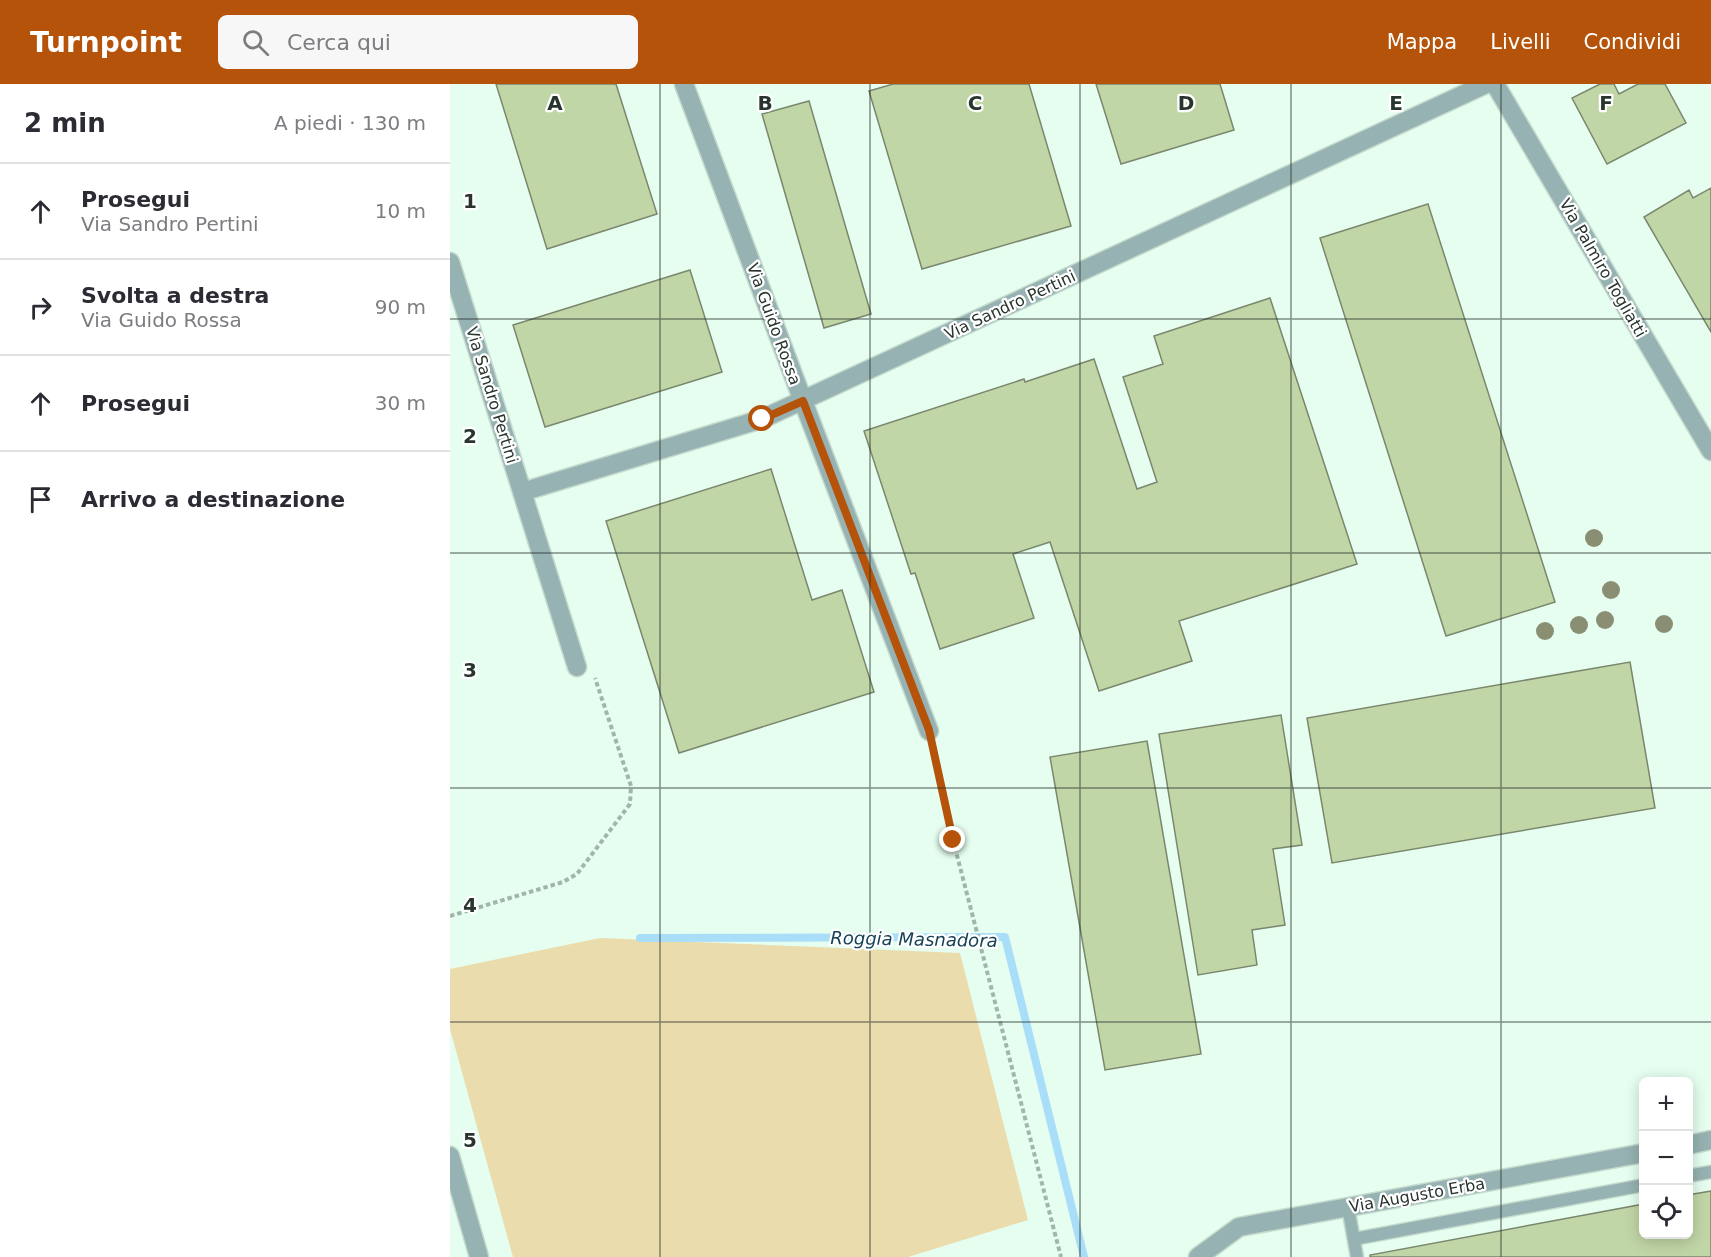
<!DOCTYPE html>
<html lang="it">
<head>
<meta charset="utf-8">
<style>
  body { margin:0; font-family:"DejaVu Sans",sans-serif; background:#f7f7f7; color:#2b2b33 }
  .controls { position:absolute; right:18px; bottom:18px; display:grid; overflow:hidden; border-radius:9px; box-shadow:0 3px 15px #0003 }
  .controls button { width:54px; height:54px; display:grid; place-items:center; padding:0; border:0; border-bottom:2px solid #e1e1e2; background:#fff; color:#2b2b33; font:30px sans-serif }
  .stop { position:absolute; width:18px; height:18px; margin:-14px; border:4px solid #b45309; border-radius:50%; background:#fff }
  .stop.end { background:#b45309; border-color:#fff; box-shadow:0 2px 6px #0008 }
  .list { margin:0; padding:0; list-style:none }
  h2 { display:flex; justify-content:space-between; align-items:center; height:78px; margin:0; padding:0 24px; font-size:26px }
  h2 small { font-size:20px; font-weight:400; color:#7c7c81 }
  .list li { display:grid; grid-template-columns:39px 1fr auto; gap:18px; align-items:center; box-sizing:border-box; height:96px; padding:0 24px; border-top:2px solid #e1e1e2 }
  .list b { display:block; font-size:22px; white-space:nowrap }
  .list p { margin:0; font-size:20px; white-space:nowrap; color:#7c7c81 }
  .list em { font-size:20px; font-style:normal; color:#7c7c81 }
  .icon { flex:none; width:33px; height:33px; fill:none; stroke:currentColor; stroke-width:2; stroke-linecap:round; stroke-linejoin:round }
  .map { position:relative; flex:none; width:1261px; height:1173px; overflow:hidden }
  header { display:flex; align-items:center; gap:36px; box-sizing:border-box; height:84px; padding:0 30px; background:#b45309; color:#fff }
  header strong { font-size:28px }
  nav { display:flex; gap:33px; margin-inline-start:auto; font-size:21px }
  .search { width:420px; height:54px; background:#f7f7f7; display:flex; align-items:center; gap:15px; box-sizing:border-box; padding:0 21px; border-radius:9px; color:#7c7c81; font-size:22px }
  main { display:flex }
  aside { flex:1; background:#fff }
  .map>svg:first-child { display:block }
  .green { fill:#eadcac }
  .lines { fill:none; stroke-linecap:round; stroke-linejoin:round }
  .stream { stroke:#a9def9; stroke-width:8 }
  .building { fill:#c1d6a7; stroke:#7b876d; stroke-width:1.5 }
  .lane-casing { stroke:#c3dacd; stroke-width:15 }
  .street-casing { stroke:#c3dacd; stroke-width:21 }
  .path { stroke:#a1b5aa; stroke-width:4; stroke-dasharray:4.5 3; stroke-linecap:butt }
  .lane { stroke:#97b2b2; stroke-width:12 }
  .street { stroke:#97b2b2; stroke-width:18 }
  .tree { fill:#8a8e72 }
  .route { stroke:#b45309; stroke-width:8 }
  .grid { fill:none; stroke:#28352e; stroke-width:1.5; stroke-opacity:0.55 }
  .labels { text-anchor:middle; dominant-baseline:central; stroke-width:4.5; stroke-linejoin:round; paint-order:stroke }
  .street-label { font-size:16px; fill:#28352e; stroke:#fff }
  .water-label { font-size:18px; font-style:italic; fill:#174256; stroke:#fff }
  .grid-label { font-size:20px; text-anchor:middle; font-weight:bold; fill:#28352e; stroke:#fff; stroke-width:4.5; stroke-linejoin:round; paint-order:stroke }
</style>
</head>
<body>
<header>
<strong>Turnpoint</strong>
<div class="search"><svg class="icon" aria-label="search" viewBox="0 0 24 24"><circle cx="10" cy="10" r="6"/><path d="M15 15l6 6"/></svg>Cerca qui</div>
<nav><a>Mappa</a><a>Livelli</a><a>Condividi</a></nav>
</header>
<main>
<aside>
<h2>2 min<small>A piedi · 130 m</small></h2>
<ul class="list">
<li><svg class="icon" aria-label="ahead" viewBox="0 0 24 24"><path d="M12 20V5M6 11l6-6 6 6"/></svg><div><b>Prosegui</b><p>Via Sandro Pertini</p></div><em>10 m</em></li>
<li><svg class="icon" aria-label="right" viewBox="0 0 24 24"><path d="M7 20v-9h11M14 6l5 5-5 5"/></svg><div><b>Svolta a destra</b><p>Via Guido Rossa</p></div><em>90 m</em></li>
<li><svg class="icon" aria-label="ahead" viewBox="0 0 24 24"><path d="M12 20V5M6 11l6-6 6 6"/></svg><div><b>Prosegui</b></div><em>30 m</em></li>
<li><svg class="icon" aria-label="arrive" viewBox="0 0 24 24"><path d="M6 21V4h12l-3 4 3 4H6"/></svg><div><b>Arrivo a destinazione</b></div></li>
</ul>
</aside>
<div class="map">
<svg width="1261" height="1173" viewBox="0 0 1261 1173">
  <rect width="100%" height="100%" fill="#e5fef0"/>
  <!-- green -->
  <path class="green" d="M 150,854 L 510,869 L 578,1136 L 458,1173 L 63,1173 L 0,945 L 0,885 Z"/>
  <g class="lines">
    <!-- stream -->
    <path class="stream" d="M 190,854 L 555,853 L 634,1173"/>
  </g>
  <!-- building -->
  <path class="building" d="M 46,0 L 166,0 L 207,130 L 97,165 Z
    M 443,0 L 579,0 L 621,142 L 472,185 L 419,7 Z
    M 646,0 L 770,0 L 784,46 L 671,80 Z
    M 1150,0 L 1164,0 L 1169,10 L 1188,0 L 1215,0 L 1236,39 L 1157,80 L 1122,14 Z
    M 359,17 L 421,230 L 374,244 L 312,30 Z
    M 1261,104 L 1261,248 L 1194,133 L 1239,106 L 1243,114 Z
    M 978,120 L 1105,518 L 996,552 L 870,154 Z
    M 240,186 L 272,288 L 95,343 L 63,241 Z
    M 820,214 L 907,480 L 729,537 L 742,577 L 649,607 L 600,458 L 563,470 L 584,534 L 490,565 L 465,489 L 461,490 L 414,347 L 574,295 L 575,298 L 644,275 L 687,405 L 707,398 L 673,293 L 713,280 L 704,252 Z
    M 321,385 L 362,516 L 392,506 L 424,608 L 229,669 L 156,437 Z
    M 1180,578 L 1205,724 L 882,779 L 857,634 Z
    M 831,631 L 852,761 L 823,765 L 835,841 L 802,846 L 807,881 L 748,891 L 709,650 Z
    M 697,657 L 751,970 L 655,986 L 600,673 Z
    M 1261,1107 L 1261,1173 L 920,1173 L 920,1171 L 1194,1120 L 1194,1150 L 1238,1150 L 1238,1111 Z"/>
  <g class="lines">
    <defs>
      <path id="lane" d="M 1238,1092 L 1261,1088
        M 898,1123 L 907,1173
        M 904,1155 L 1194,1101"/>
      <path id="street" d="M 234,0 L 353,317 L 479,647
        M 1045,0 L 1261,367
        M 0,178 L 127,583
        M 72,408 L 312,335 L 1036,0
        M 1238,1061 L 1261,1056
        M 0,1072 L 29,1173
        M 748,1173 L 789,1143 L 1194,1069"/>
    </defs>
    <!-- lane casing -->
    <use href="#lane" class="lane-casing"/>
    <!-- street casing -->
    <use href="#street" class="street-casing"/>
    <!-- path -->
    <path class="path" d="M 484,668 L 503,756 L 611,1173
      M 0,832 L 113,798 L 127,790 L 180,720 L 181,702 L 145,594"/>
    <!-- lane -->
    <use href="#lane" class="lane"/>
    <!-- street -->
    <use href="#street" class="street"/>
  </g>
  <!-- trees -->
  <g class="tree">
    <circle cx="1144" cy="454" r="9"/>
    <circle cx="1161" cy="506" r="9"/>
    <circle cx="1155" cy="536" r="9"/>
    <circle cx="1214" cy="540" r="9"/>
    <circle cx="1129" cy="541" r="9"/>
    <circle cx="1095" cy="547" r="9"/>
  </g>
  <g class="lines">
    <!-- route -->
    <path class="route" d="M 312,335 L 353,317 L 479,646 L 503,756"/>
  </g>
  <!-- grid -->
  <path class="grid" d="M 210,0 L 210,1173M 420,0 L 420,1173M 630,0 L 630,1173M 841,0 L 841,1173M 1051,0 L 1051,1173M 0,235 L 1261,235M 0,469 L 1261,469M 0,704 L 1261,704M 0,938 L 1261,938"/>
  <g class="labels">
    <!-- street labels -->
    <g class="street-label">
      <text transform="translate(1153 184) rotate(60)">Via Palmiro Togliatti</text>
      <text transform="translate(560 221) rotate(-25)">Via Sandro Pertini</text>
      <text transform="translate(324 240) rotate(70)">Via Guido Rossa</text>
      <text transform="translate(42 311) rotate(73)">Via Sandro Pertini</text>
      <text transform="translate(967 1111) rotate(-10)">Via Augusto Erba</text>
    </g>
    <!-- water labels -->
    <g class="water-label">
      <text transform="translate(464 855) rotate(1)">Roggia Masnadora</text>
    </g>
  </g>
  <g class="grid-label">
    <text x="105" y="26">A</text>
    <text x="315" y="26">B</text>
    <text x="525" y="26">C</text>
    <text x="736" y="26">D</text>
    <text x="946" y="26">E</text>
    <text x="1156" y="26">F</text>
    <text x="20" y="124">1</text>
    <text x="20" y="359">2</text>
    <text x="20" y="593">3</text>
    <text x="20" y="828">4</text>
    <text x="20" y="1063">5</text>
  </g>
</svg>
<div class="controls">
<button>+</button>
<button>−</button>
<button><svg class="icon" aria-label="locate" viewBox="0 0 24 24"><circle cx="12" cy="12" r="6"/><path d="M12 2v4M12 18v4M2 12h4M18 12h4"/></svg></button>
</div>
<div class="stop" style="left:312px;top:335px"></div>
<div class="stop end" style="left:503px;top:756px"></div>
</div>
</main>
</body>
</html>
